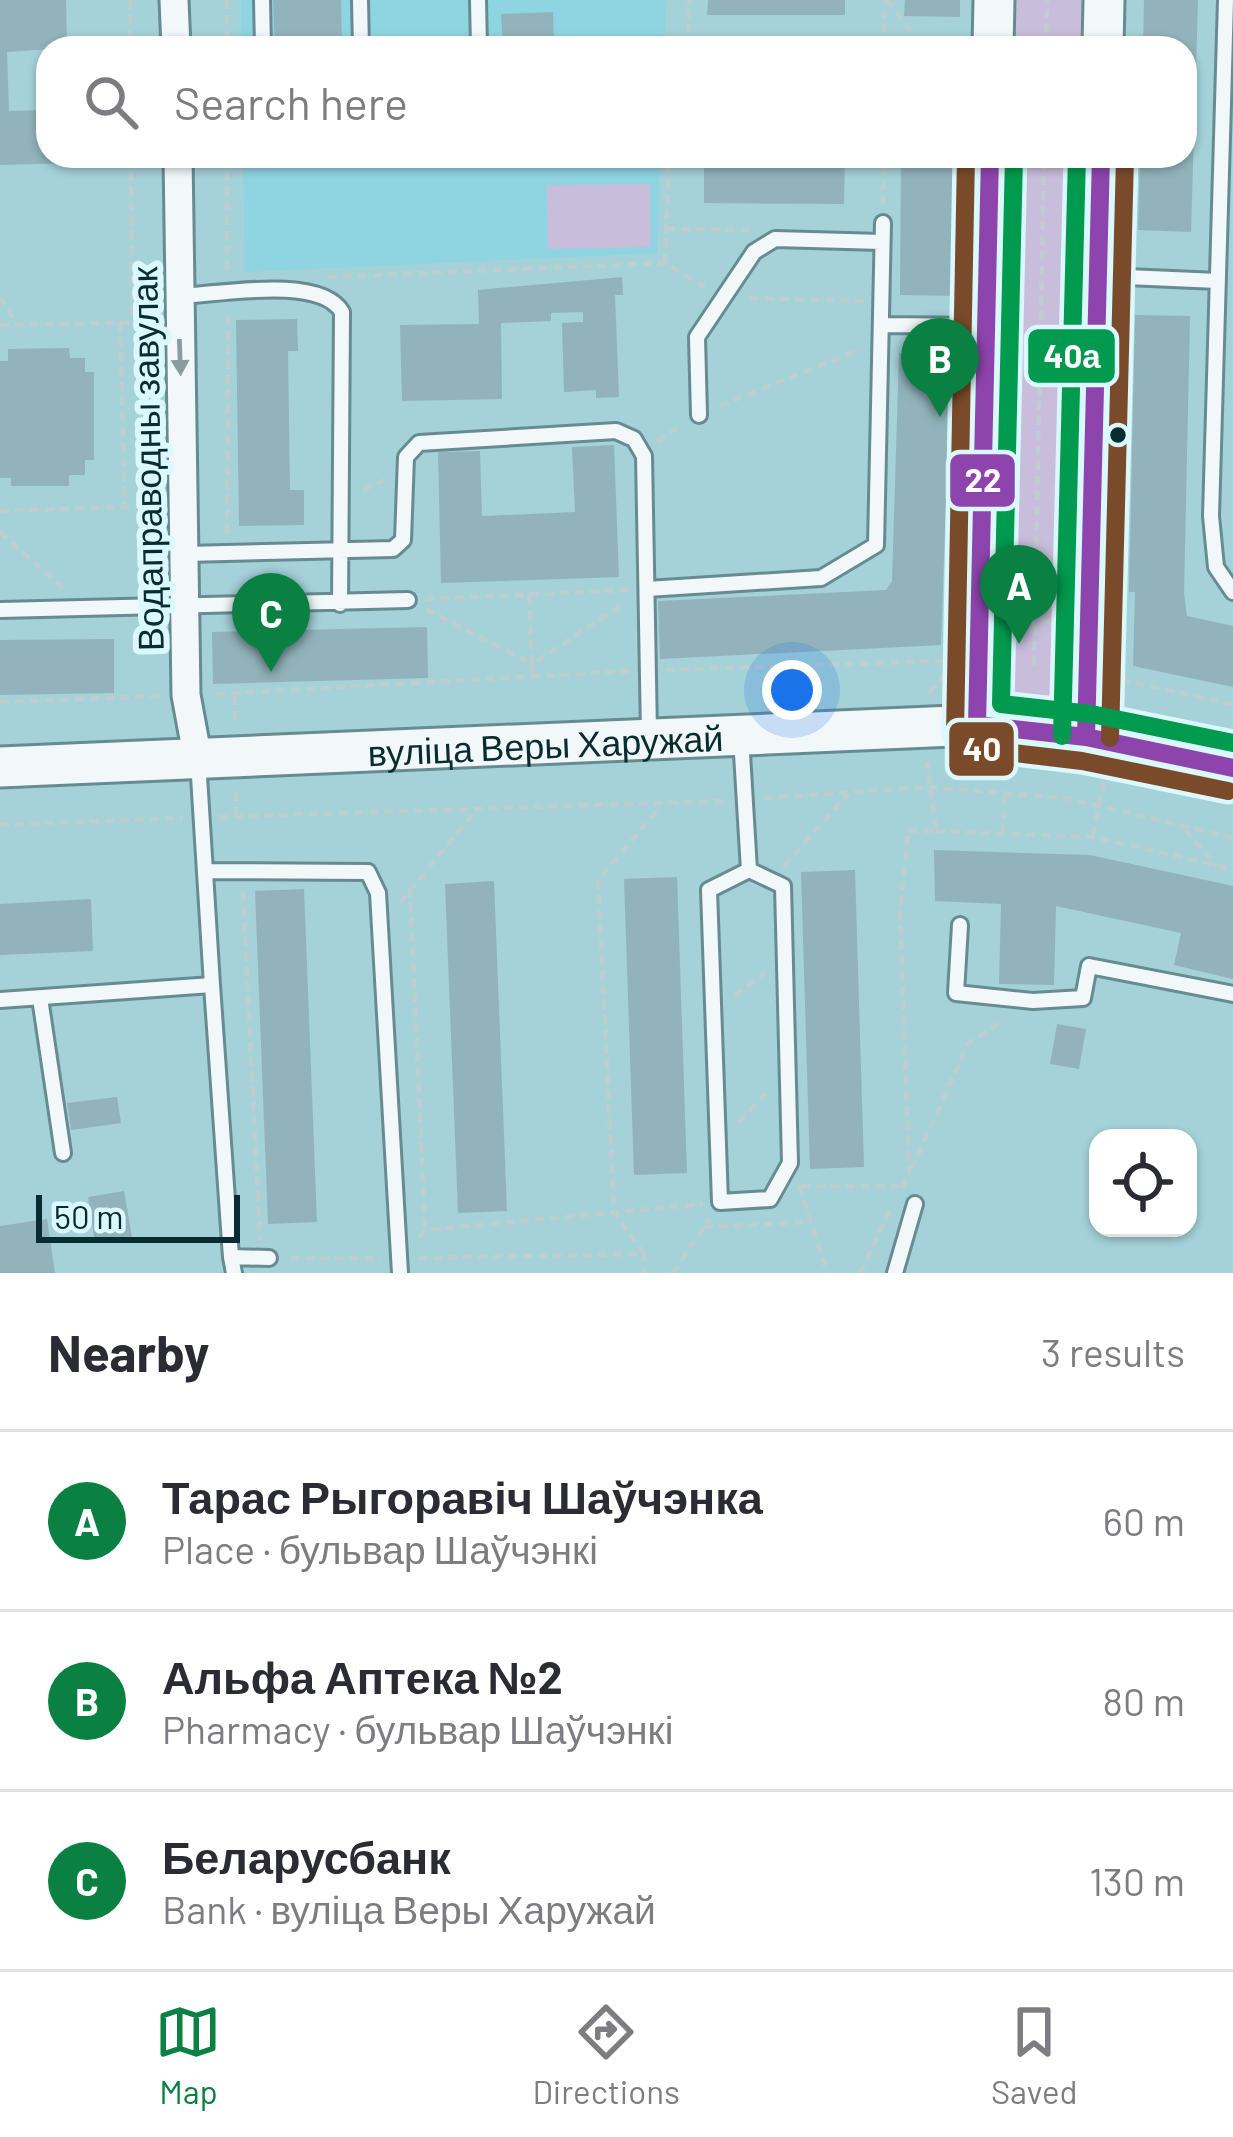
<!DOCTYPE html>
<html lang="en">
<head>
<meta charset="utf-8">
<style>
  body { margin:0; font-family:Barlow,sans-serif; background:#f2f2f3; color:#2b2b33 }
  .controls { position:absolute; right:36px; bottom:36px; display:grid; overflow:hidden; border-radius:24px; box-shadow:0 3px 9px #0004 }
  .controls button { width:108px; height:108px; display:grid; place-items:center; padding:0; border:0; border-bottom:3px solid #e1e1e2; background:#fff; color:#2b2b33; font:60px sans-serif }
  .scale { position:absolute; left:36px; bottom:30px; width:204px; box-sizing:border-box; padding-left:12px; border:6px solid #082c31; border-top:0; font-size:33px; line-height:42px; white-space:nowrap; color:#082c31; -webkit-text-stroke:9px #daf8fd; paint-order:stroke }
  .you { position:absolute; left:792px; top:690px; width:42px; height:42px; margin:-30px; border:9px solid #fff; border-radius:50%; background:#1a73e8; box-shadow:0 0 0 18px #1a73e833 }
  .badge { display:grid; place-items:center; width:78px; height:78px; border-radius:50%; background:#0b8043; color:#fff; font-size:39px; font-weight:700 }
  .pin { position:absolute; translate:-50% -99px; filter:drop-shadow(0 3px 6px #0008) }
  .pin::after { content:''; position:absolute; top:63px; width:42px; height:36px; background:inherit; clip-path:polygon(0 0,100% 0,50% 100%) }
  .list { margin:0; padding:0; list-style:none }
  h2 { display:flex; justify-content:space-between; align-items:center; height:156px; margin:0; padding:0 48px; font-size:51px }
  h2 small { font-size:39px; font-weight:400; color:#7c7c81 }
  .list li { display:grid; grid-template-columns:78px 1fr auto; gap:36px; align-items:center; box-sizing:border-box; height:180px; padding:0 48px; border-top:3px solid #e1e1e2 }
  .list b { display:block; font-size:45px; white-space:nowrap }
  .list p { margin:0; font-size:39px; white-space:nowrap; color:#7c7c81 }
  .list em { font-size:39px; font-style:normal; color:#7c7c81 }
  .icon { flex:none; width:66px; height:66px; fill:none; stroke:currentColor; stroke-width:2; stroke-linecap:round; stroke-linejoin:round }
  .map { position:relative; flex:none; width:1233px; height:1273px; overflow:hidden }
  .search { position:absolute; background:#fff; box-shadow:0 3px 9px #0004; left:36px; right:36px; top:36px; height:132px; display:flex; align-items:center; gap:30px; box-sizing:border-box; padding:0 42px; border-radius:36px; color:#7c7c81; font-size:45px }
  .sheet { height:696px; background:#fff }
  nav { display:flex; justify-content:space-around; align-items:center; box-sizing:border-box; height:168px; border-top:3px solid #e1e1e2; background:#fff; font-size:33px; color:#7c7c81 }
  nav a { display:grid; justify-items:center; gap:6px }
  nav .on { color:#0b8043 }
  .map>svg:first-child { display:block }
  .built { fill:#8ed5e1 }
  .green { fill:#c8bedc }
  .building { fill:#92b3bb }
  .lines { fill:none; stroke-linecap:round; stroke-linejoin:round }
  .lane-casing { stroke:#668c92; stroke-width:20 }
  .street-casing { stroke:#668c92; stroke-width:33 }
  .secondary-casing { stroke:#668c92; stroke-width:45 }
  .path { stroke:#becdd0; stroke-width:4.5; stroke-dasharray:9 6; stroke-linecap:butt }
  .lane { stroke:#f2f8f9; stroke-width:14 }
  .street { stroke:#f2f8f9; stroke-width:27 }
  .secondary { stroke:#f2f8f9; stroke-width:39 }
  .bus-1-casing { stroke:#daf8fd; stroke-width:27 }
  .bus-2-casing { stroke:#daf8fd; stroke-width:27 }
  .bus-3-casing { stroke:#daf8fd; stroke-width:27 }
  .bus-1 { stroke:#8e44ad; stroke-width:18 }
  .bus-2 { stroke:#7a4b2a; stroke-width:18 }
  .bus-3 { stroke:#019a4e; stroke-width:18 }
  .oneway { fill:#899c9f }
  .bus-dot { fill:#082c31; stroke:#daf8fd; stroke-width:4.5 }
  .labels { text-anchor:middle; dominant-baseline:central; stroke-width:12; stroke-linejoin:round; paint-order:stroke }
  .street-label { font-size:36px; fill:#082c31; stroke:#daf8fd }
  .line-badge { stroke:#daf8fd; stroke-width:4.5 }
  .badge-label { font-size:33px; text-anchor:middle; font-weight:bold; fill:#fff }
</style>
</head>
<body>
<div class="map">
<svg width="1233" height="1273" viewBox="0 0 1233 1273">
  <rect width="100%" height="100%" fill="#a5d1d8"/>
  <!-- built -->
  <path class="built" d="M 241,0 L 666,0 L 664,48 L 241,48 Z
    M 243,156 L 660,156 L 657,253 L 245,272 Z"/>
  <!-- green -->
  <path class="green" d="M 1015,0 L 1087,0 L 1086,48 L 1014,48 Z
    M 1011,156 L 1083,156 L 1069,682 C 1054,700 1033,708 1013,691 L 1000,646 Z
    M 650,184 L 651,247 L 548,249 L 547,185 Z"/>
  <!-- building -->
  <path class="building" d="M 0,0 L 66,0 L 67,48 L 7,52 L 9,111 L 48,110 L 48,156 L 111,156 L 111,162 L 0,165 Z
    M 273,0 L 341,0 L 342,48 L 275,48 Z
    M 708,0 L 845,0 L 845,15 L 707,15 Z
    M 905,0 L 960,0 L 960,17 L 904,16 Z
    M 1144,0 L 1198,0 L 1191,232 L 1138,230 L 1140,156 L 1185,156 L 1185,48 L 1143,48 Z
    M 553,12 L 554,48 L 503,48 L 501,14 Z
    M 704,156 L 845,156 L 844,204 L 704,203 Z
    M 901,156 L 959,157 L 957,296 L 900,295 Z
    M 622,277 L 623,295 L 615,295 L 619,397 L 596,398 L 596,390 L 564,392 L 562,323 L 583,322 L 583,312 L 551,313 L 551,321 L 501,323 L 502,399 L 402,401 L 400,325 L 479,324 L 478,290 Z
    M 1135,315 L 1190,316 L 1184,593 L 1187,616 L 1233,626 L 1233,687 L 1133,666 L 1135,592 L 1129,592 Z
    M 297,319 L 298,351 L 288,351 L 290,490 L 304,490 L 304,525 L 239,526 L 236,320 Z
    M 69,348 L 70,358 L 85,358 L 85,372 L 94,372 L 94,460 L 85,460 L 85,475 L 69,475 L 69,486 L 11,486 L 11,478 L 0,478 L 0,361 L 8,361 L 8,349 Z
    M 899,353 L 951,354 L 941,645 L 660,659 L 658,601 L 886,590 L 892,581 Z
    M 614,445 L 619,577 L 441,583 L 438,452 L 480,451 L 482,516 L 575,512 L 572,447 Z
    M 427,627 L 428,678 L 213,684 L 212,632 Z
    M 114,639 L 114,693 L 0,695 L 0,640 Z
    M 934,850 L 1090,855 L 1233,886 L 1233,979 L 1174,965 L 1181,933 L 1056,906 L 1054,985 L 999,984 L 1001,904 L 935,901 Z
    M 855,870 L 864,1167 L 810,1169 L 801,872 Z
    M 677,877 L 687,1173 L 634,1175 L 624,879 Z
    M 494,881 L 507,1211 L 458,1213 L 445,884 Z
    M 304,889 L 317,1222 L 268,1224 L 255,891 Z
    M 91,899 L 93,951 L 0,955 L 0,904 Z
    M 1057,1024 L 1086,1029 L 1079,1069 L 1050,1064 Z
    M 117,1097 L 121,1123 L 71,1130 L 67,1103 Z
    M 124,1191 L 132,1237 L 95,1243 L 88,1197 Z
    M 47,1219 L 55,1273 L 0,1273 L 0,1226 Z"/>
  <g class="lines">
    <defs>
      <path id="lane" d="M 262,0 L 263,48
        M 360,0 L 361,48
        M 478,0 L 479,48
        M 1226,0 L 1211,516 L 1216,567 L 1233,592
        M 265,156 L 265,157
        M 1104,276 L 1218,281
        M 180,296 C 221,294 320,275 342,312 L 340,604
        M 882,325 L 981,326
        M 699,415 L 697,337 L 754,252 L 775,239 L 882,242
        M 186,554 L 393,549 L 403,540 L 406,457 L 419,443 L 616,431 L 634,439 L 644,456 L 649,733
        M 647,589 L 821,578 L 876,545 L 883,223
        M 0,610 L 408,600
        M 741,737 L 749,870
        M 749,870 L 783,886 L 790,1163 L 770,1199 L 720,1202 L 709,890 Z
        M 209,871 L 368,872 L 378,893 L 400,1273
        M 960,925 L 956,993 L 1033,1001 L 1083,998 L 1089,966 L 1233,994
        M 212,985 L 231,1257
        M 40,998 L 63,1153
        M 0,1000 L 212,985 L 198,760
        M 234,1273 L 231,1257 L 269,1258
        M 895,1273 L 915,1204"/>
      <path id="street" d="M 174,0 L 176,48
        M 178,156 L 186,695 L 198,760"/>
      <g id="secondary">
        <path d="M 993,48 L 994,0"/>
        <path d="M 1103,48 L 1104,0"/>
        <path d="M 977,725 L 990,156"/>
        <path d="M 1086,737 L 1101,156"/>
        <path id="s1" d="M 0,767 L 977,725 L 1086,737 L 1233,768"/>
      </g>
    </defs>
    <!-- lane casing -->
    <use href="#lane" class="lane-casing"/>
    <!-- street casing -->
    <use href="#street" class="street-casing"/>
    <!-- secondary casing -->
    <use href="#secondary" class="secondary-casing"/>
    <!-- path -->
    <path class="path" d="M 130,0 L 130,48
      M 227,0 L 227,48
      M 887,0 L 923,48
      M 688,48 L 689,0
      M 884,48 L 884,0
      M 1046,48 L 1047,0
      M 131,156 L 132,322
      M 227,156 L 227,270
      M 883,205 L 884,156
      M 666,229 L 750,230
      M 665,263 L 669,156
      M 328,277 L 665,263 L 705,287
      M 0,297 L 16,323
      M 750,298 L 864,301
      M 120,322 L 125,507
      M 0,325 L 156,322
      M 720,406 L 860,349
      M 657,441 L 683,425
      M 363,490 L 385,480
      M 0,511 L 156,506
      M 0,532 L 63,588
      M 227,534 L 228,312
      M 529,595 L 532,664 L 625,603
      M 425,599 L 629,590
      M 426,609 L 532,664 L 533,677
      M 1011,621 L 1054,621
      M 1034,665 L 1044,156
      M 665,670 L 947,661
      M 1121,680 L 1233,704
      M 929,693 L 945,674
      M 216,694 L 630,671
      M 235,696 L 235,726
      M 0,702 L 162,696
      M 236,792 L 236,816
      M 764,798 L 928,787 L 1066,798 L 1233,838
      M 219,817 L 723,801
      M 0,825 L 183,818
      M 1185,830 L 1217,866
      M 936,831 L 1093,837 L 1233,869
      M 1003,833 L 1005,793
      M 1093,835 L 1105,776
      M 784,866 L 848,794
      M 410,888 L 425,1230
      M 243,892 L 260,1240
      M 400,903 L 476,810
      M 735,995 L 765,973
      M 739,1122 L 768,1091
      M 912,1169 L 968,1043 L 1004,1020
      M 799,1186 L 827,1273
      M 801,1186 L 903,1186
      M 902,1188 L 909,1174 L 900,910 L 908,831 L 936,831 L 927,762
      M 704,1227 L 811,1222
      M 419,1237 L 425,1230 L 703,1204
      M 644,1254 L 614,1212 L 598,880 L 660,807
      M 290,1258 L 381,1258
      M 418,1258 L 644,1254 L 644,1273
      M 673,1273 L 710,1218
      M 860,1273 L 891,1208"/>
    <!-- lane -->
    <use href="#lane" class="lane"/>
    <!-- street -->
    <use href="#street" class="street"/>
    <!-- secondary -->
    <use href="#secondary" class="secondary"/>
    <defs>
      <path id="bus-1" d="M 990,156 L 977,725 L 1086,737 L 1233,768
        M 1086,737 L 1101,156"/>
      <path id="bus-2" d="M 966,156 L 955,734 L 972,748 L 1082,761 L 1228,791
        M 1110,738 L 1125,157"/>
      <path id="bus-3" d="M 1014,157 L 1001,704 L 1091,714 L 1233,743
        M 1062,736 L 1077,156"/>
    </defs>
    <!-- bus-1 casing -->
    <use href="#bus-1" class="bus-1-casing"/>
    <!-- bus-2 casing -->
    <use href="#bus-2" class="bus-2-casing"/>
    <!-- bus-3 casing -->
    <use href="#bus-3" class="bus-3-casing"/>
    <!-- bus-1 -->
    <use href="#bus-1" class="bus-1"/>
    <!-- bus-2 -->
    <use href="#bus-2" class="bus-2"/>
    <!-- bus-3 -->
    <use href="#bus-3" class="bus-3"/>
  </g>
  <!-- one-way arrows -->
  <defs><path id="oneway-solid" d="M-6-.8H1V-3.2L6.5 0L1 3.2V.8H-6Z" transform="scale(3)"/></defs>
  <use class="oneway" href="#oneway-solid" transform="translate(180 357) rotate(88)"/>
  <!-- markers -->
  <circle class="bus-dot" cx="1118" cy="435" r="10"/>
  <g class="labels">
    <!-- street labels -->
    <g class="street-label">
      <text transform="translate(146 459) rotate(-91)">Водаправодны завулак</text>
      <text stroke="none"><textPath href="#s1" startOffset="546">вуліца Веры Харужай</textPath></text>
    </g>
  </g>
  <g class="line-badge">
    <rect x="1026" y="327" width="91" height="58" rx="12" fill="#019a4e"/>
    <rect x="948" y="452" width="69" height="57" rx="12" fill="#8e44ad"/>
    <rect x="947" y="720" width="69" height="58" rx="12" fill="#7a4b2a"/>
  </g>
  <g class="badge-label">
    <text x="1072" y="368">40а</text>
    <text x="983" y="492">22</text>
    <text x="982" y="761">40</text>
  </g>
</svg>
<div class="controls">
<button><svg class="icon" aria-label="locate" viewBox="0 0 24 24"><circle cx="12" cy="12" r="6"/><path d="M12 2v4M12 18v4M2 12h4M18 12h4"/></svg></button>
</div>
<div class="scale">50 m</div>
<div class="you"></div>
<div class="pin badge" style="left:1019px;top:644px">A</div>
<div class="pin badge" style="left:940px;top:417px">B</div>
<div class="pin badge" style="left:271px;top:672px">C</div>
<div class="search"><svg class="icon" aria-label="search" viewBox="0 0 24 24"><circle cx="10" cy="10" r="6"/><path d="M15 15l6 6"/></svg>Search here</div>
</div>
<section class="sheet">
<h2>Nearby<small>3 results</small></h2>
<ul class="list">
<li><span class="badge">A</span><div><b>Тарас Рыгоравіч Шаўчэнка</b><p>Place · бульвар Шаўчэнкі</p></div><em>60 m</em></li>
<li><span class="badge">B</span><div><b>Альфа Аптека №2</b><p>Pharmacy · бульвар Шаўчэнкі</p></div><em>80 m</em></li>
<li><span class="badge">C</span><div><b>Беларусбанк</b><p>Bank · вуліца Веры Харужай</p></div><em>130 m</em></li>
</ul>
</section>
<nav>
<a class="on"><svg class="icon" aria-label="map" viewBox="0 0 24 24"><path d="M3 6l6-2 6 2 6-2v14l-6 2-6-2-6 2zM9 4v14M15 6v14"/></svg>Map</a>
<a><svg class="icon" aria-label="directions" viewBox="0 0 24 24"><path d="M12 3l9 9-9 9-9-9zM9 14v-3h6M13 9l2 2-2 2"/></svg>Directions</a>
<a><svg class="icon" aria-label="saved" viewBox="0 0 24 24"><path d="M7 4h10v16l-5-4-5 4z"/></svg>Saved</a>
</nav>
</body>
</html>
